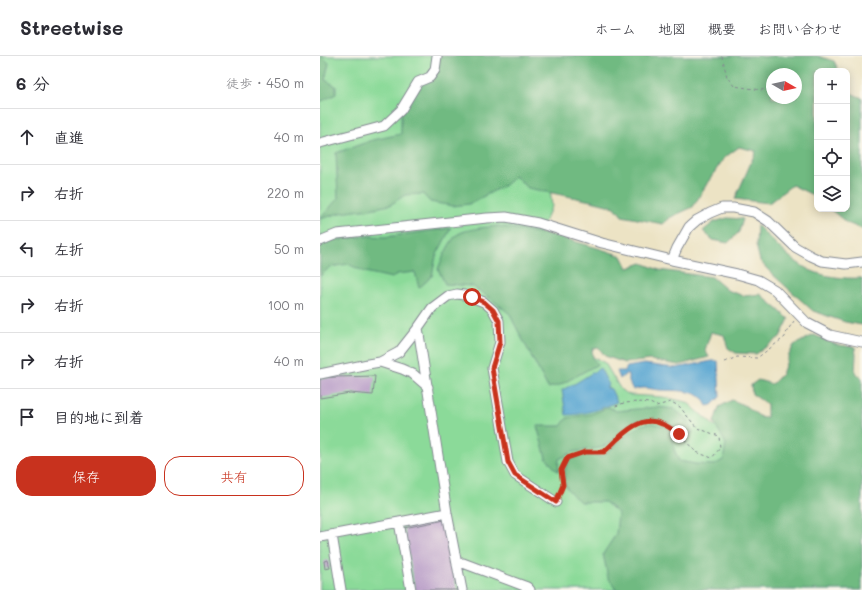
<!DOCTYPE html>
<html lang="ja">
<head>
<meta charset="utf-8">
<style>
  body { margin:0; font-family:Mali,"Klee One",sans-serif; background:#f7f7f7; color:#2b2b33 }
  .controls { position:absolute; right:12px; top:12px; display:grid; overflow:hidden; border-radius:8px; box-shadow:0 2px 10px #0003 }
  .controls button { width:36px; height:36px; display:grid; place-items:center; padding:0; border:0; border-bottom:1px solid #e1e1e2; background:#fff; color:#2b2b33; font:20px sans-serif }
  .compass { position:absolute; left:446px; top:12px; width:36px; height:36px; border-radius:50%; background:#fff; box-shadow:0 2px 10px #0003; rotate:99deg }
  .stop { position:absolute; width:12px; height:12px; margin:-9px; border:3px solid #c8321e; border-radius:50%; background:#fff }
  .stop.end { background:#c8321e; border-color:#fff; box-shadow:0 1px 4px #0008 }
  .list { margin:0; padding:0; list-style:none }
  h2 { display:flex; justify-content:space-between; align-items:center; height:52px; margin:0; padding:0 16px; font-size:17px }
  h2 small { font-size:13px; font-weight:400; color:#7c7c81 }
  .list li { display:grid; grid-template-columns:26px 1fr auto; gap:12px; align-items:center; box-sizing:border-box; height:56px; padding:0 16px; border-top:1px solid #e1e1e2 }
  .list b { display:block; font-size:15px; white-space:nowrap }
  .list em { font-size:13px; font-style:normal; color:#7c7c81 }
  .actions { display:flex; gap:8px; padding:12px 16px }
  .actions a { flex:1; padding:9px 0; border:1px solid #c8321e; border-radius:16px; text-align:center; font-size:14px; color:#c8321e }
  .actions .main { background:#c8321e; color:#fff }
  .icon { flex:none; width:22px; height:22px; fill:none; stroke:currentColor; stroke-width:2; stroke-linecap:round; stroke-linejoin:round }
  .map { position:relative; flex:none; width:542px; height:534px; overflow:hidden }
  header { display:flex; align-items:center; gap:24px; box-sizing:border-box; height:56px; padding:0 20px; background:#fff; border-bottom:1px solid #e1e1e2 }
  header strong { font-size:19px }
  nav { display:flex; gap:22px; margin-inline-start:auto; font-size:14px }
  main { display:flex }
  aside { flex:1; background:#fff }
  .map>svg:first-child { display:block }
  .green { fill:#8bda99; stroke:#53847c }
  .forest { fill:#70ba81; stroke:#467470; fill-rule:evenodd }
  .water { fill:#57a5d1; stroke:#396a98 }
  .building { fill:#b79bc7 }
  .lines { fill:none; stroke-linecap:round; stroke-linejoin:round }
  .minor-casing { stroke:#848991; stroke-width:11 }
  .path { stroke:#848991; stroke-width:1; stroke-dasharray:3 3; stroke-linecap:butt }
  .minor { stroke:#fff; stroke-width:9 }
  .route { stroke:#c8321e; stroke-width:5 }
</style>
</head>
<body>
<header>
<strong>Streetwise</strong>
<nav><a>ホーム</a><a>地図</a><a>概要</a><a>お問い合わせ</a></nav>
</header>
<main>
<aside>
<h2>6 分<small>徒歩 · 450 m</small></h2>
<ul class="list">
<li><svg class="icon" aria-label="ahead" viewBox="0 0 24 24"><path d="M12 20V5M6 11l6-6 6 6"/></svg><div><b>直進</b></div><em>40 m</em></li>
<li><svg class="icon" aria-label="right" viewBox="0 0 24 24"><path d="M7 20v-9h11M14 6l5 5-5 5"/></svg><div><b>右折</b></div><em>220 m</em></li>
<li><svg class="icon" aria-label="left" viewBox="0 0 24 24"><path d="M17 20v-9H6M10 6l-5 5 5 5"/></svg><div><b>左折</b></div><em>50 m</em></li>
<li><svg class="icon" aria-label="right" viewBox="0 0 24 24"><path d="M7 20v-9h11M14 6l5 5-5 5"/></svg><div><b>右折</b></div><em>100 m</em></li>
<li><svg class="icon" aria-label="right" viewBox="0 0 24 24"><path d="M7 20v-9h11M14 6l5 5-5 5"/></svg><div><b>右折</b></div><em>40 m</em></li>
<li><svg class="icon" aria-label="arrive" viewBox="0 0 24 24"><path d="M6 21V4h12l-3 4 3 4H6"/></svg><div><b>目的地に到着</b></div></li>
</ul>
<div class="actions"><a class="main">保存</a><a>共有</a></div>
</aside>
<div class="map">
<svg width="542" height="534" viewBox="0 0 542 534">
  <rect width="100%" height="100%" fill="#fbf7ec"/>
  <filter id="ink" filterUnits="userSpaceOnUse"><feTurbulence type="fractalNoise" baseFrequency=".025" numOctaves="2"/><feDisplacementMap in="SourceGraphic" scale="8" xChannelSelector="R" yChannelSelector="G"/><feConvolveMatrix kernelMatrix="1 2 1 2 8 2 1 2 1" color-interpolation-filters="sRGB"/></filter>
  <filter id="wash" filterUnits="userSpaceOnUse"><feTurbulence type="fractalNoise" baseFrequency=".012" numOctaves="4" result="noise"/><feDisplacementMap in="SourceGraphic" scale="16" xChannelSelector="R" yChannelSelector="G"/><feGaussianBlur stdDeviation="0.9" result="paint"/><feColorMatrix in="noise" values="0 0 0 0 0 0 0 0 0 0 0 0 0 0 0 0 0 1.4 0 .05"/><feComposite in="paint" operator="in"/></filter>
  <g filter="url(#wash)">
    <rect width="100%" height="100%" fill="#ece3c4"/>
    <!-- green -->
    <path class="green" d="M 0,0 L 114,0 L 228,118 L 232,150 L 215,185 L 261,295 L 285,307 L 301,334 L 310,339 L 343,341 L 367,346 L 385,362 L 415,387 L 362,534 L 0,534 Z"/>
    <!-- forest -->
    <path class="forest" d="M 0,0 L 2,0 L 9,7 L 5,24 L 16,30 L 16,38 L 0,46 Z
      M 120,0 L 438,0 L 444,1 L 453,0 L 497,0 L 514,5 L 519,15 L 497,15 L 497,141 L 472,129 L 449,147 L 415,143 L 436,95 L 419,91 L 404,102 L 388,126 L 373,151 L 351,161 L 343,168 L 302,160 L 295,151 L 271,145 L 208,132 L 195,120 L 185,129 L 149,148 L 133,150 L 110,146 L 103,138 L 85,139 L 70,149 L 50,153 L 20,157 L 0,163 L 18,142 L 16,97 L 53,84 L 81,78 L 81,58 ZM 452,18 L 476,18 L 476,42 L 452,42 Z
      M 527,29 L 531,37 L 542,42 L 542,173 L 527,167 L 510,153 L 527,153 Z
      M 407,162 L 423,163 L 419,176 L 408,187 L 393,184 L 383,175 L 394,166 Z
      M 437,169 C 452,184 466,200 484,211 C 500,221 524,223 542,222 L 542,269 L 525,266 L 493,255 L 451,217 L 440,205 L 436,189 Z
      M 178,170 L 232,179 L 281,193 L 302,200 L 308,212 L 322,207 L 339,214 L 392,221 L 407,234 L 424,240 L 440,238 L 469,263 L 460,281 L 436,298 L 416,297 L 408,292 L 404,279 L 391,276 L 385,294 L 389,301 L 359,309 L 330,304 L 305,307 L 285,300 L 279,292 L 272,293 L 273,303 L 278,308 L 240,329 L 228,332 L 194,267 L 190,258 L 170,242 L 152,230 L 125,228 L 118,213 C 121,205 131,182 138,178 C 146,173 168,171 178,170 Z
      M 131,172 L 116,200 L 112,220 L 99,232 L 95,216 L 77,218 L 72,222 L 45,216 L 28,208 L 10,211 L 0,220 L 0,190 L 13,184 L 48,180 L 65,181 Z
      M 494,279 L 517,289 L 535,291 L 536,299 L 535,316 L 542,322 L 542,534 L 296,534 L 288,521 L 283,498 L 296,478 L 298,457 L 285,446 L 260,446 C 256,442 250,437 247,432 C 242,425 245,411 248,404 L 265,397 L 282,401 L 309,377 L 321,369 L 332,367 L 344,370 L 352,376 L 354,393 L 359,405 L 376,408 L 394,409 L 403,404 L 406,388 L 394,366 L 399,351 L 412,344 L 424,349 L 442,362 L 447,361 L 447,348 L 432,338 L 431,329 L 438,324 L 452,328 L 462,318 L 469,299 L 474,289 Z
      M 289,351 L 296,355 L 337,351 L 354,353 L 368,364 L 373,377 L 365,380 L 348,367 L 333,363 L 317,365 L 306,371 L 295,384 L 280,392 L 253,396 L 239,403 L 238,416 L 226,402 L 217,370 L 241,370 L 247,362 L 271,358 Z"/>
    <!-- water -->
    <path class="water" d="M 392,305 L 398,305 L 400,341 L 392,349 L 387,350 C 385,347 384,343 382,342 C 373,333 352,335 340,334 C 330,333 323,330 313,334 L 309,326 L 309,322 L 307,317 L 300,323 L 297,315 L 305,315 L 307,311 L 324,308 L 356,312 Z
      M 280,312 L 289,329 L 287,330 L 287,332 L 291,333 L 297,346 C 281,353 263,359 246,359 L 242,334 L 256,327 Z"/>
    <g id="blocks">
      <!-- building -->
      <path class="building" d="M 55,320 L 53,339 L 30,337 L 0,342 L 0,322 L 17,321 Z
        M 125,464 L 137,534 L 95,534 L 84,472 Z
        M 8,504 L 10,512 L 5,513 L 4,505 Z"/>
    </g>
  </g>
  <g filter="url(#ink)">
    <use href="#blocks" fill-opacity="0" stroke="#848991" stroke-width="1"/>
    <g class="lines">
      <defs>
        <path id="minor" d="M 0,87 L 64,70 L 81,54 L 98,26 L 110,21 L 115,14 L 117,0
          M 0,185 L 17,178 L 167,162 L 186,161 L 218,167 L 282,187 L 352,204 L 417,218 L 438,224 L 455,234 L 487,267 L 510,279 L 542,286
          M 352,204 L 357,192 L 369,171 L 377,164 L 390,157 L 402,152 L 413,152 L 434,156 L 448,165 L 475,191 L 491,200 L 502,205 L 526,208 L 542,206
          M 98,272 L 127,457 L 142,534
          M 60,306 L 82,313 L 93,318 L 108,331
          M 0,318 L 48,308 L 60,306 L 79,296 L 98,272 L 112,252 L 128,240 L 137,238 L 144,239 L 151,241 L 164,246 L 173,254 L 179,265 L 180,286 L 172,312 L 188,406 L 195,419 L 236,446
          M 79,466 L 91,534
          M 12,479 L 21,534
          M 0,481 L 127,457
          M 137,509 L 143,507 L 207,531 L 210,534"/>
      </defs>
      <!-- minor casing -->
      <use href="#minor" class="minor-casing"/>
      <!-- path -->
      <path class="path" d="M 402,0 L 407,21 L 414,30 L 441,34 L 452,32
        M 405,306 L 417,301 L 437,302 L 465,281 L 467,275 L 474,265
        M 239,439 L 243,429 L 241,414 L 247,402 L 265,396 L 284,396 L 307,375 L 319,368 L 328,365 L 341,367 L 359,378 L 376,396 L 392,402 L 400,392 L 399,380 L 377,372 L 359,350 L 351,346 L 336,350 L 330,347 L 318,346 L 304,347 L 293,351"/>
      <!-- minor -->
      <use href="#minor" class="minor"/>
    </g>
  </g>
  <g class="lines" filter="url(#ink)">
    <!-- route -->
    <path class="route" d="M 152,241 L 164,246 L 173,254 L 179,265 L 180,286 L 172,312 L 188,406 L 195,419 L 236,446 L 243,429 L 241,414 L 247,402 L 265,396 L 284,396 C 299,382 319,357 342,368 C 348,370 353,374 359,378"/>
  </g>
</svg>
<div class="controls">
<button>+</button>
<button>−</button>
<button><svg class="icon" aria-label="locate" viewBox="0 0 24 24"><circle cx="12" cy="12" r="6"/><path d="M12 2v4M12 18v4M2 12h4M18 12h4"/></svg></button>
<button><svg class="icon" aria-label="layers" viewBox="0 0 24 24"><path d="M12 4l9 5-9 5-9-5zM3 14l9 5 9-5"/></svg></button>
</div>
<svg class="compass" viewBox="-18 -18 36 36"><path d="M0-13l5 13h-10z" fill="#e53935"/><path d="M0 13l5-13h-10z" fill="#7c7c81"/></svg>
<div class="stop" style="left:152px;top:241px"></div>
<div class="stop end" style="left:359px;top:378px"></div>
</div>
</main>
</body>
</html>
